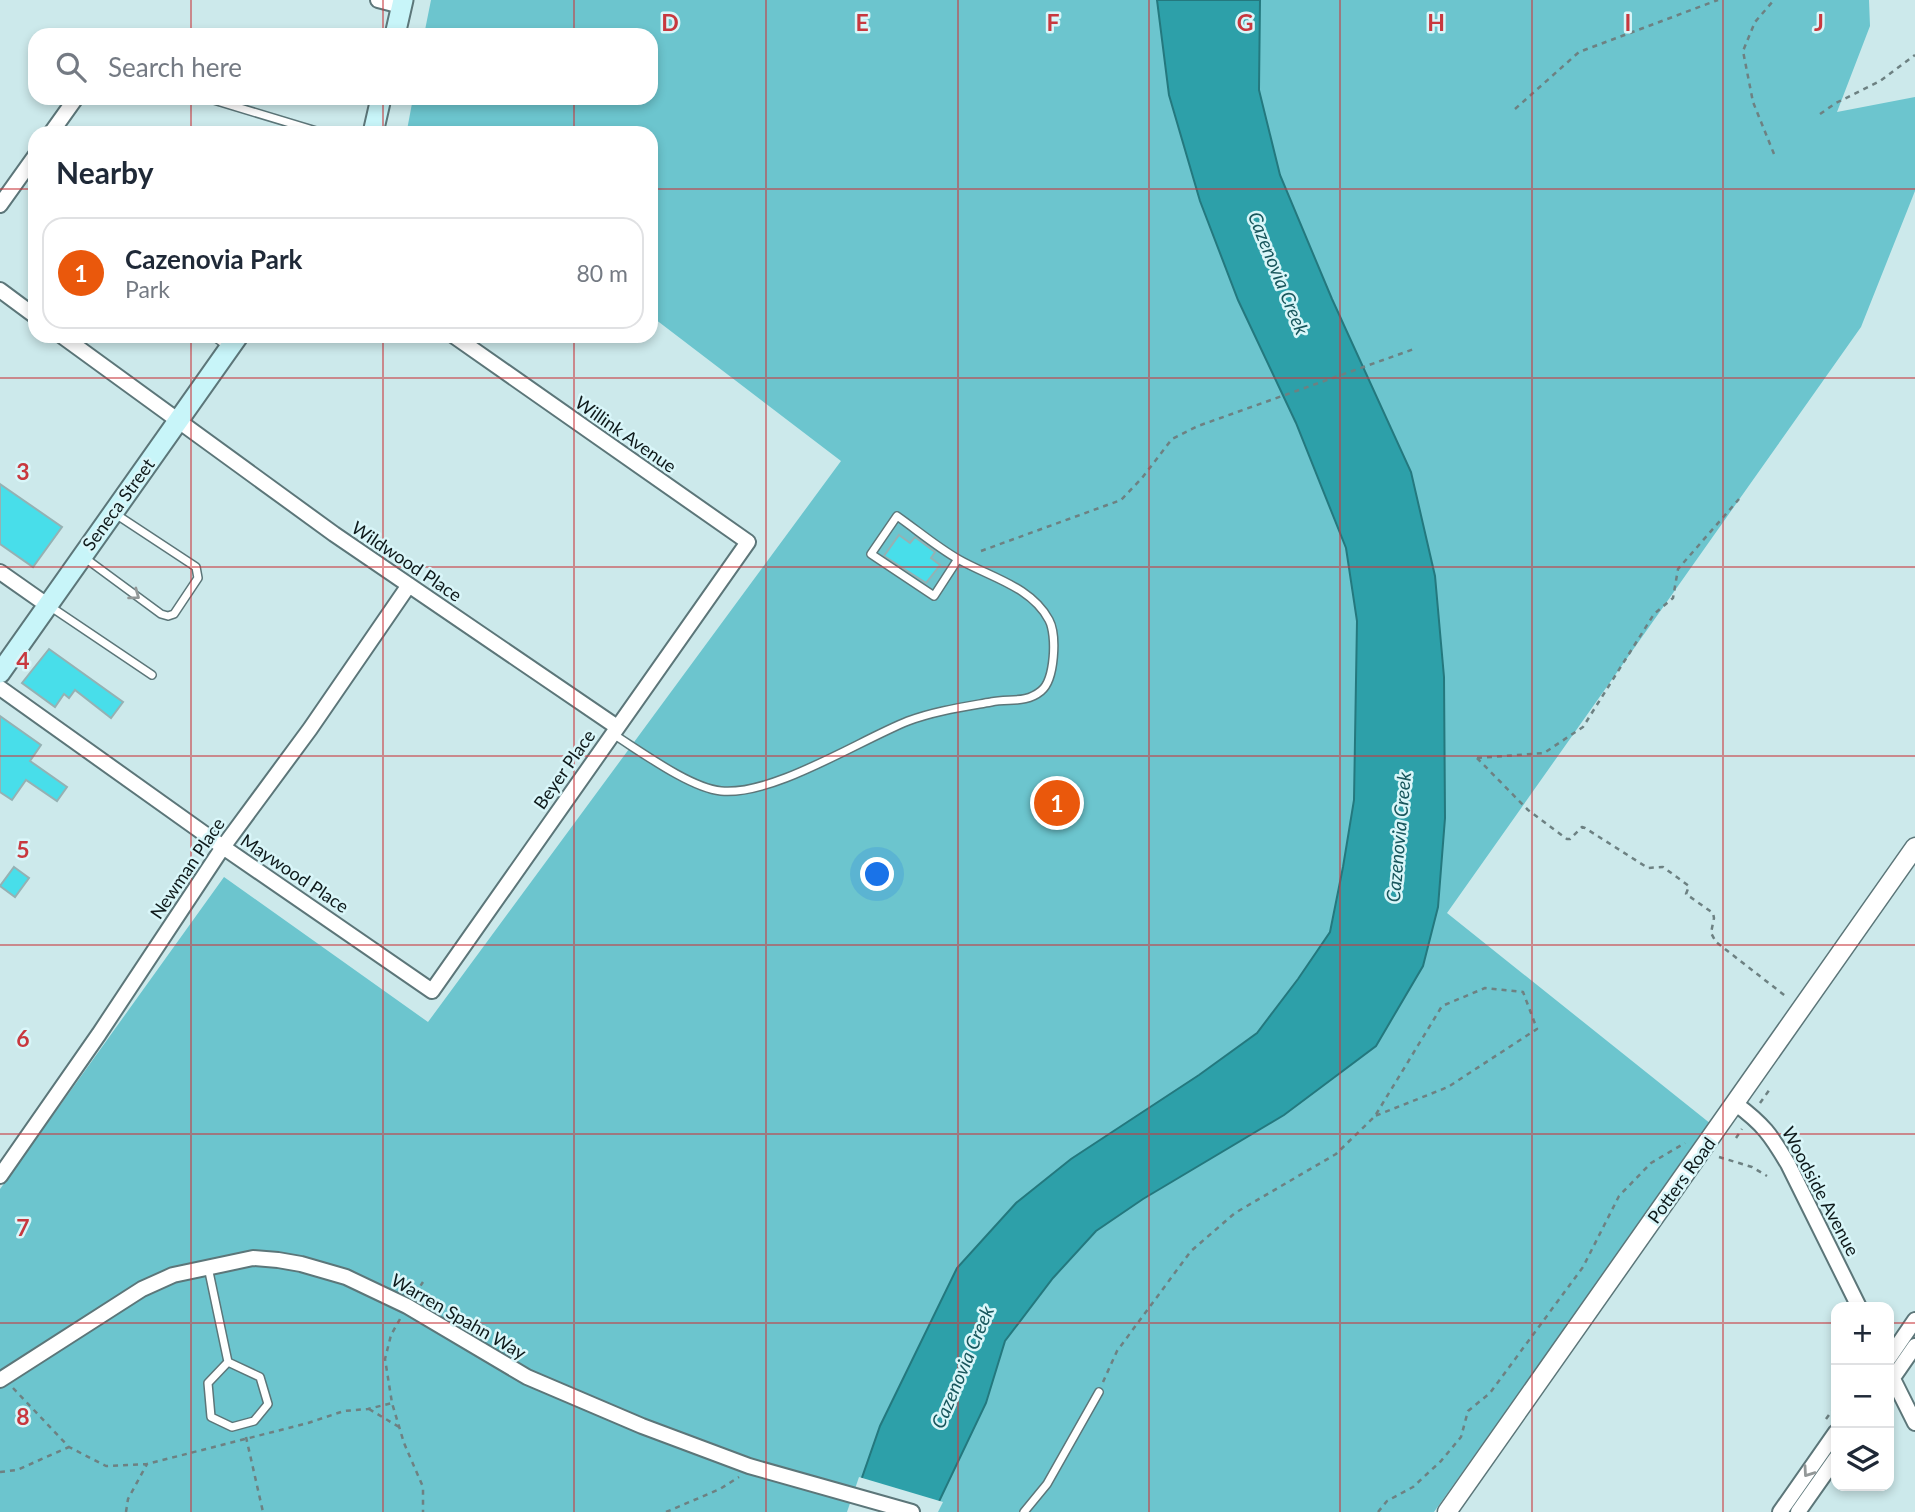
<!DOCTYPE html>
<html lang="en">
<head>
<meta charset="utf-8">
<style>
  body { margin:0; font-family:Lato,sans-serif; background:#f6f6f7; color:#1f2937 }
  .controls { position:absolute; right:21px; bottom:21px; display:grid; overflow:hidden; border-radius:14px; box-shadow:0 4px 10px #0003 }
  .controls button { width:63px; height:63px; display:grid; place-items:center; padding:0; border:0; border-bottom:2px solid #e0e1e3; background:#fff; color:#1f2937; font:35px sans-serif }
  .you { position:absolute; left:878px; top:875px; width:24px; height:24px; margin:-18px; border:5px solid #fff; border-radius:50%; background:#1a73e8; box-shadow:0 0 0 10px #1a73e833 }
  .badge { display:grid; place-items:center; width:46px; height:46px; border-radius:50%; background:#ea580c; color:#fff; font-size:23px; font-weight:700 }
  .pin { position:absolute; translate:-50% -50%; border:4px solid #fff; box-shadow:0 2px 7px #0006 }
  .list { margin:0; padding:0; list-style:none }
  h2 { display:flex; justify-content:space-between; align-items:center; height:91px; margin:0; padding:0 28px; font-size:30px }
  h2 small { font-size:23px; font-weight:400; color:#747a83 }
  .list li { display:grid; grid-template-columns:46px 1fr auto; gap:21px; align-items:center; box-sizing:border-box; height:112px; margin:0 14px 14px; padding:0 14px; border:2px solid #e0e1e3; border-radius:21px }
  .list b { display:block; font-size:26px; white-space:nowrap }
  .list p { margin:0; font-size:23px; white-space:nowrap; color:#747a83 }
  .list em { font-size:23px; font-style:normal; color:#747a83 }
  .icon { flex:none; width:38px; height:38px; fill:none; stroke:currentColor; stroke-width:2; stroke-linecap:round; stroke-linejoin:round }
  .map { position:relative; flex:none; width:1915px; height:1512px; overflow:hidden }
  .search { position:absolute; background:#fff; box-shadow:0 4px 10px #0003; left:28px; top:28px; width:630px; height:77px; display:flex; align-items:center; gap:18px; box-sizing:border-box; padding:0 24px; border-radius:21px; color:#747a83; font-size:26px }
  .panel { position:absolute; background:#fff; box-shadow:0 4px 10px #0003; left:28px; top:126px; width:630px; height:217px; border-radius:21px }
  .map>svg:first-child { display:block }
  .green { fill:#6cc5ce }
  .water { fill:#2da0a9; stroke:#24787e; stroke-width:2 }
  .pier { fill:#cce9eb }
  .building { fill:#48deea; stroke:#95b1b3; stroke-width:2 }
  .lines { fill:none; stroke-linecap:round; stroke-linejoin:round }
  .service-casing { stroke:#5c7679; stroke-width:10 }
  .minor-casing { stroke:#5c7679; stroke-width:18 }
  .tertiary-casing { stroke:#5c7679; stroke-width:21 }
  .secondary-casing { stroke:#5c7679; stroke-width:23 }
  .path { stroke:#6d8182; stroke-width:2.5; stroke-dasharray:5 5; stroke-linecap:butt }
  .service { stroke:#fff; stroke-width:7 }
  .minor { stroke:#fff; stroke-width:14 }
  .tertiary { stroke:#fff; stroke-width:18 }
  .secondary { stroke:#c8f5f9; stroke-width:19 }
  .oneway { stroke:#939898 }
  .grid { fill:none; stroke:#c8383e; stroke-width:2; stroke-opacity:0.55 }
  .labels { text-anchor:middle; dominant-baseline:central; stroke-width:5; stroke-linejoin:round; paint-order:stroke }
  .street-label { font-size:18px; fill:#0e191a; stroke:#d9f6f9 }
  .water-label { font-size:19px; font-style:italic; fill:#18565c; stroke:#d9f6f9 }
  .grid-label { font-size:23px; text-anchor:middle; font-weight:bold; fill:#c8383e; stroke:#d9f6f9; stroke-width:5; stroke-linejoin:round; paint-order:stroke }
</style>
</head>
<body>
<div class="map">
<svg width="1915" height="1512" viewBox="0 0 1915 1512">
  <rect width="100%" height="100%" fill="#cce9eb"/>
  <!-- green -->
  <path class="green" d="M 431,0 L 1869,0 L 1870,26 L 1837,112 L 1915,97 L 1915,191 L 1861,327 L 1447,913 L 1711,1124 L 1434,1512 L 0,1512 L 0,1189 L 224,877 L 428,1022 L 841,461 L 651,316 L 651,133 L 411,133 L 407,130 L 413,98 L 651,98 L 651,35 L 424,35 Z"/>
  <!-- water -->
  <path class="water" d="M 1157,0 L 1260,0 L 1259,90 L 1280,175 L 1332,299 L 1411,472 L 1435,576 L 1444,677 L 1445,818 L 1438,907 L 1423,966 L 1376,1046 L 1284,1115 L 1143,1199 L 1096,1231 L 1053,1278 L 1005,1341 L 986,1403 L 934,1512 L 850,1512 L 880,1426 L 957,1268 L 1016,1203 L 1071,1159 L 1199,1075 L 1257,1033 L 1298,979 L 1330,932 L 1343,867 L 1354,800 L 1357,621 L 1346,548 L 1296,423 L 1238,300 L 1200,201 L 1169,95 Z"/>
  <!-- pier -->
  <path class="pier" d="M 859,1477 L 943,1502 L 938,1512 L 847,1512 Z"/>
  <!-- building -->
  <path class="building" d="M 0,484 L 62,527 L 33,567 L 0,544 Z
    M 899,535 L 910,543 L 915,537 L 935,552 L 931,558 L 940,565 L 926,583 L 884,556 Z
    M 49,649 L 123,702 L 111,718 L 75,690 L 69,698 L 64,694 L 55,707 L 22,683 Z
    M 0,716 L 41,745 L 30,761 L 67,787 L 57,801 L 26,780 L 12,800 L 0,792 Z
    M 14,867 L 29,878 L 15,897 L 0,886 Z"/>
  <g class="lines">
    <defs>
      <path id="service" d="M 207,98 L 323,133
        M 213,336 L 229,347
        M 85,558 L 161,614 L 168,616 L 174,614 L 198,578 L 196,567 L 114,513
        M 51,607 L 152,675
        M 613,734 C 640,751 690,788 721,791 C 773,796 858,741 908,721 C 935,711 963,707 991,702 C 1009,698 1025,704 1041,691 C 1055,680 1057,635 1049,620 C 1031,586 989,577 958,559 C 937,547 917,530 897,516 L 871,554 L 934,596 L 958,559
        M 208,1267 L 228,1362 L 208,1383 L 211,1417 L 232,1427 L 254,1421 L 268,1404 L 260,1377 L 228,1362
        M 1024,1512 L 1047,1484 L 1099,1392"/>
      <path id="minor" d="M 378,0 L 401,6
        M 51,133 L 76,98
        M 0,205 L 35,156
        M 0,290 L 35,316
        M 62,336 L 334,534 L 617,727
        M 0,572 L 47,605
        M 0,688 L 223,847 L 432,991 L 748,542 L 454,336
        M 1736,1104 C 1763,1124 1771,1135 1788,1164 L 1859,1307
        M 0,1176 L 99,1034 L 223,847 L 310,729 L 409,585
        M 1889,1358 L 1915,1320
        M 1889,1371 L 1915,1423
        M 0,1380 L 142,1289 L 173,1275 L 253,1258 L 278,1260 L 301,1264 L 346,1277 L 407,1306 L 527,1377 L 642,1426 L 749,1466 L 912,1512
        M 1890,1382 L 1915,1346
        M 1780,1512 L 1836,1432
        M 1798,1512 L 1836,1458"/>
      <path id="tertiary" d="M 1447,1512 L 1915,847"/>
      <path id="secondary" d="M 395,35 L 403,0
        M 373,133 L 381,98
        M 0,673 L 238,336"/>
    </defs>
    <!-- service casing -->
    <use href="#service" class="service-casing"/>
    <!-- minor casing -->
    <use href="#minor" class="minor-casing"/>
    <!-- tertiary casing -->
    <use href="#tertiary" class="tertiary-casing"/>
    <!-- secondary casing -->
    <use href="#secondary" class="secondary-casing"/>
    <!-- path -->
    <path class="path" d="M 1515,109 L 1579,52 L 1718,0
      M 1820,114 L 1836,103 L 1880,81 L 1915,55
      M 1774,154 L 1753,102 L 1743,51 L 1755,22 L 1774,0
      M 981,551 L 1121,500 L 1142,478 L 1172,439 L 1198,426 L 1414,349
      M 1477,758 L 1528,810 L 1567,839 L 1570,839 L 1582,827 L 1585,828 L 1648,868 L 1663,867 L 1689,886 L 1686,894 L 1713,913 L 1714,918 L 1711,933 L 1716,942 L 1788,998
      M 1477,758 L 1544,753 L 1583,727 L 1654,614 L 1673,598 L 1678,569 L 1739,499
      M 1760,1103 L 1770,1089
      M 1736,1138 L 1742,1129
      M 1719,1157 L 1752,1167 L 1767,1176
      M 415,1294 L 423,1282
      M 400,1319 L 391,1335 L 385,1359 L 392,1403 L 404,1443 L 423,1487 L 423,1512
      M 1103,1382 L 1117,1351 L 1191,1251 L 1235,1213 L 1336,1154 L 1375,1116 L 1442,1006 L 1485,988 L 1523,992 L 1537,1029 L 1448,1087 L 1375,1116
      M 13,1388 L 69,1447 L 106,1466 L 147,1464 L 308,1423 L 344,1411 L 368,1409 L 392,1403
      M 369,1409 L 399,1427
      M 1826,1419 L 1836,1405
      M 246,1437 L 263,1512
      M 0,1472 L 17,1470 L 69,1447
      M 126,1512 L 128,1499 L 147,1464
      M 666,1512 L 720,1489 L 739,1477
      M 1378,1512 L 1387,1501 L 1413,1487 L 1441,1461 L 1461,1437 L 1468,1411 L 1490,1393 L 1583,1267 L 1619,1196 L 1651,1163 L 1685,1143"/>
    <!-- service -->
    <use href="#service" class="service"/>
    <!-- minor -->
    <use href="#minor" class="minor"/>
    <!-- tertiary -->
    <use href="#tertiary" class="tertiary"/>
    <!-- secondary -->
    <use href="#secondary" class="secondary"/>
  </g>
  <!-- one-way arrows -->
  <defs><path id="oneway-chevron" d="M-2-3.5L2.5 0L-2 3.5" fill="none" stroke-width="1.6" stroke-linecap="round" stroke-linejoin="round" transform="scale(1.75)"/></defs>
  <g class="oneway">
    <use href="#oneway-chevron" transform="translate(135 595) rotate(36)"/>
    <use href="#oneway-chevron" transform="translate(1808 1472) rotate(125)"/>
  </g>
  <!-- grid -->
  <path class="grid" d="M 191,0 L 191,35M 383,0 L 383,35M 574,0 L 574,35M 766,0 L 766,1512M 958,0 L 958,1512M 1149,0 L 1149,1512M 1340,0 L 1340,1512M 1532,0 L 1532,1512M 1723,0 L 1723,1512M 191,98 L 191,133M 383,98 L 383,133M 574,98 L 574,133M 0,189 L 35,189M 651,189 L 1915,189M 191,336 L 191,1512M 383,336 L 383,1512M 574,336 L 574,1512M 0,378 L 1915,378M 0,567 L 1915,567M 0,756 L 1915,756M 0,945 L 1915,945M 0,1134 L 1915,1134M 0,1323 L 1836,1323M 1889,1323 L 1915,1323"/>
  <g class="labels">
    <!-- street labels -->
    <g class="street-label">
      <text transform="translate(626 434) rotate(35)">Willink Avenue</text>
      <text transform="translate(118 504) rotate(-54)">Seneca Street</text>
      <text transform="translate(407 561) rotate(34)">Wildwood Place</text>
      <text transform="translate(564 769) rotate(-55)">Beyer Place</text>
      <text transform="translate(187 868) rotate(-56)">Newman Place</text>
      <text transform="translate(295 873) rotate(34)">Maywood Place</text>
      <text transform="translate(1681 1180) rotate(-54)">Potters Road</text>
      <text transform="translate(1821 1191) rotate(62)">Woodside Avenue</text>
      <text transform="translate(459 1316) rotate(30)">Warren Spahn Way</text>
    </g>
    <!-- water labels -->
    <g class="water-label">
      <text transform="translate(1279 273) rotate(68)">Cazenovia Creek</text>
      <text transform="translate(1398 837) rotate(-85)">Cazenovia Creek</text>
      <text transform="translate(962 1367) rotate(-67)">Cazenovia Creek</text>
    </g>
  </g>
  <g class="grid-label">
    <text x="670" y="31">D</text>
    <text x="862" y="31">E</text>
    <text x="1053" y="31">F</text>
    <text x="1245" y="31">G</text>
    <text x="1436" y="31">H</text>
    <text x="1628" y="31">I</text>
    <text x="1819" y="31">J</text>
    <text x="23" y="480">3</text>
    <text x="23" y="669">4</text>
    <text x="23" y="858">5</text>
    <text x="23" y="1047">6</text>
    <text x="23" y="1236">7</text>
    <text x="23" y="1425">8</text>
  </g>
</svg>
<div class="controls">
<button>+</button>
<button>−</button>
<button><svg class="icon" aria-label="layers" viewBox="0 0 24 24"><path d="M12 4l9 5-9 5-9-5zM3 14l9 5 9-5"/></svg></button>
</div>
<div class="you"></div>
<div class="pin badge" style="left:1057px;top:803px">1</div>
<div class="search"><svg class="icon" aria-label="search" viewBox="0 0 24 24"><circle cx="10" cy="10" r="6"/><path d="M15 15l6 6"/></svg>Search here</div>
<section class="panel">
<h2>Nearby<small></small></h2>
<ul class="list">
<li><span class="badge">1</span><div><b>Cazenovia Park</b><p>Park</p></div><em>80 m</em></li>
</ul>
</section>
</div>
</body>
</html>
